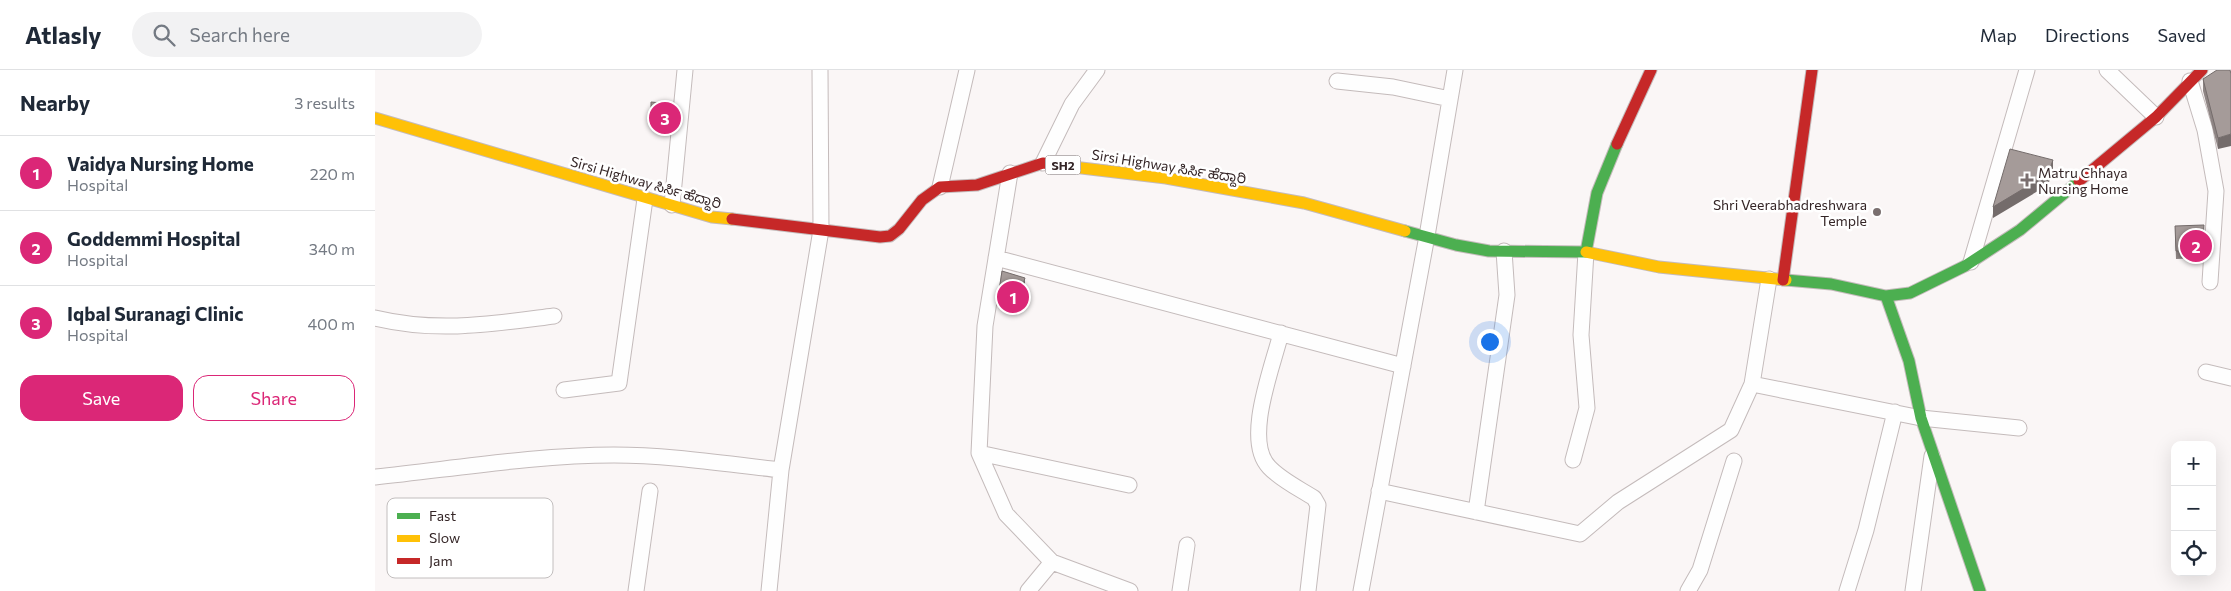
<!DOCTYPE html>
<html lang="en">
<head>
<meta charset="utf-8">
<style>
  body { margin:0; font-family:Commissioner,"Noto Sans Kannada",sans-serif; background:#f2f2f3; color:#1f2937 }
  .controls { position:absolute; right:15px; bottom:15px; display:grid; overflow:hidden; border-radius:10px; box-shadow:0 5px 20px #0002 }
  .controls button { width:45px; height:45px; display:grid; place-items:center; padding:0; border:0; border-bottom:1px solid #e0e1e3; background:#fff; color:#1f2937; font:25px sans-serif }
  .you { position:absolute; left:1114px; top:271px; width:18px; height:18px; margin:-12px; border:4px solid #fff; border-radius:50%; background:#1a73e8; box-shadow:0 0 0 8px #1a73e833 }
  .badge { display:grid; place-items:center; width:32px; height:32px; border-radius:50%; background:#db2777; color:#fff; font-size:16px; font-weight:700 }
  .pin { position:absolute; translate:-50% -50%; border:2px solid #fff; box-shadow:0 1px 5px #0006 }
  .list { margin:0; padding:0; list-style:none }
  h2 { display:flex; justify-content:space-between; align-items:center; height:65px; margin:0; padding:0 20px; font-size:21px }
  h2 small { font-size:16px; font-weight:400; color:#747a83 }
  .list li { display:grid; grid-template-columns:32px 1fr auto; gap:15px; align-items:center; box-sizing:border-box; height:75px; padding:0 20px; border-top:1px solid #e0e1e3 }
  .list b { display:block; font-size:19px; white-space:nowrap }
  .list p { margin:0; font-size:16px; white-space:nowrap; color:#747a83 }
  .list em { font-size:16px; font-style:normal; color:#747a83 }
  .actions { display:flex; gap:10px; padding:15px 20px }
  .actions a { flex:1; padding:11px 0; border:1px solid #db2777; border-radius:15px; text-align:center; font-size:18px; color:#db2777 }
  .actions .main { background:#db2777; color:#fff }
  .icon { flex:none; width:28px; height:28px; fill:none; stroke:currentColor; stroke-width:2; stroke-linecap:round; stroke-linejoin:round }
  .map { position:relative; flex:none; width:1856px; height:521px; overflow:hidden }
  header { display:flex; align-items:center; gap:30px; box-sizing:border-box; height:70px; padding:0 25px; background:#fff; border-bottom:1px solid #e0e1e3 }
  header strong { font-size:24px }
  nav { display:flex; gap:28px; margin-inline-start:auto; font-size:18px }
  .search { width:350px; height:45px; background:#f2f2f3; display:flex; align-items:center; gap:12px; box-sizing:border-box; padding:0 18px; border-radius:28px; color:#747a83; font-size:19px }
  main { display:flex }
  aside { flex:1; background:#fff }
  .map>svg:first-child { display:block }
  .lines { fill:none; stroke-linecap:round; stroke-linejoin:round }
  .street-casing { stroke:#c4bbbb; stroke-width:17 }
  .fast-casing { stroke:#c4bbbb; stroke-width:13 }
  .slow-casing { stroke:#c4bbbb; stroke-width:13 }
  .jam-casing { stroke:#c4bbbb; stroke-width:13 }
  .street { stroke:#fefefe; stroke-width:15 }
  .fast { stroke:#4caf50; stroke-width:11 }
  .slow { stroke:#ffc107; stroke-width:11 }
  .jam { stroke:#c62828; stroke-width:11 }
  .wall { fill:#8e8584 }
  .shaded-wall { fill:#746c6b }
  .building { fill:#a59b99; stroke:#746c6b }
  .poi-dot { fill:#7a6f6f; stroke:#fff; stroke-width:2 }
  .labels { text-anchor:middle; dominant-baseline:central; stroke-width:5; stroke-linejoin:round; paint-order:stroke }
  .shield { fill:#fff; stroke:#726768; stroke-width:1 }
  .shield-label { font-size:12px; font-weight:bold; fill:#352627 }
  .street-label { font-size:14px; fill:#352627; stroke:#fff }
  .poi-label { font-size:14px; fill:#352627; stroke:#fff; text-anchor:start }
  .key { fill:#fff; stroke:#c2bebe; stroke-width:1 }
  .key-label { font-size:14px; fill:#352627 }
</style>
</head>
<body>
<header>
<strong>Atlasly</strong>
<div class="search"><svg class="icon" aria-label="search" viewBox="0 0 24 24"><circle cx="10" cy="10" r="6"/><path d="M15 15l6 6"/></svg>Search here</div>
<nav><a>Map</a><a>Directions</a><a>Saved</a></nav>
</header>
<main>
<aside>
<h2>Nearby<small>3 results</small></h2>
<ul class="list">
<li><span class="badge">1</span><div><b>Vaidya Nursing Home</b><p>Hospital</p></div><em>220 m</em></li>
<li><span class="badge">2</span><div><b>Goddemmi Hospital</b><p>Hospital</p></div><em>340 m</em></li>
<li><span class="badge">3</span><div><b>Iqbal Suranagi Clinic</b><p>Hospital</p></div><em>400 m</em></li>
</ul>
<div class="actions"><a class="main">Save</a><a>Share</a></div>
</aside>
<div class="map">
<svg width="1856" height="521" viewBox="0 0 1856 521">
  <rect width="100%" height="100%" fill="#faf6f6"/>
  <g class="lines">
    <defs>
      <path id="street" d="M 1732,0 L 1781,47
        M 962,11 L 1018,17 L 1075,29
        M 1815,11 L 1830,60 L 1841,121 L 1835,212
        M 668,93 L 697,34 L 722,0
        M 635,103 L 610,256 L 604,383 L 631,444 L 677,492
        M 565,117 L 592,0
        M 297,135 L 310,0
        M 621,188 L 1028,296
        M 1596,192 L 1652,0
        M 0,248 C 63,263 116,254 179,246
        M 906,263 C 898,296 868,370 894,397 C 906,410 925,419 939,428 L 943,435 L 933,521
        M 1831,302 L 1856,308
        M 1377,314 L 1546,348 L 1644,358
        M 189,320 L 244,313 L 270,129
        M 604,383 L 754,415
        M 1198,390 L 1212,338 L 1206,265 L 1211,182
        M 0,407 C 77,399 162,385 239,385 C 295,385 351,394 406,400
        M 1004,421 L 1205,464 L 1243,432 L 1356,360 L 1377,314 L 1394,209
        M 1101,442 L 1132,225 L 1129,181
        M 261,521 L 275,421
        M 394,521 L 406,400 L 446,160 L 445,0
        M 653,521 L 677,492 L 755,521
        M 805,521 L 812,475
        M 986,521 L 1052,166 L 1080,0
        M 1313,521 L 1325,500 L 1359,391
        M 1472,521 L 1491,460 L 1520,342
        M 1538,521 L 1557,386"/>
      <path id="fast" d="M 1030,161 L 1081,175 L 1114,181 L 1211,182 L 1222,123 L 1242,74
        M 1411,210 L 1456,214 L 1511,226 L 1535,223 L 1590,196 L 1645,160 L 1704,111
        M 1511,226 L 1534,291 L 1546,348 L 1605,521"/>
      <path id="slow" d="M 0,48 L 337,147 L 357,149
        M 698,97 L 791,108 L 929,133 L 1030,161
        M 1211,182 L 1284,197 L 1411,210"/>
      <path id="jam" d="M 1242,74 L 1276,0
        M 1704,111 L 1781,47 L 1827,0
        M 357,149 L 505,167 L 515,166 L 524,159 L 547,130 L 565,117 L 602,115 L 668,93 L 698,97
        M 1408,210 L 1437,0"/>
    </defs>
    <!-- street casing -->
    <use href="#street" class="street-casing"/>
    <!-- fast casing -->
    <use href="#fast" class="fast-casing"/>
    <!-- slow casing -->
    <use href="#slow" class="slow-casing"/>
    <!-- jam casing -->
    <use href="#jam" class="jam-casing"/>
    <!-- street -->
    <use href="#street" class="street"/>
    <!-- fast -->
    <use href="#fast" class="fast"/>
    <!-- slow -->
    <use href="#slow" class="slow"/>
    <!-- jam -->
    <use href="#jam" class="jam"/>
  </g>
  <!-- wall -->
  <path class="wall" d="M 1855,0 L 1843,79 L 1828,21 L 1828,9 Z
    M 297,41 L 295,56 L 276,55 L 276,47 Z
    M 1800,156 L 1829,163 L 1827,188 L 1801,189 Z
    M 650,215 L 642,241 L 623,236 L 623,228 Z"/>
  <!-- shaded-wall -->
  <path class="shaded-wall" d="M 1856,64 L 1856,76 L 1843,79 L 1843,68 Z
    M 1678,90 L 1678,101 L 1673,115 L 1618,148 L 1618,137 Z
    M 650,208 L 650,215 L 642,241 L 642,233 Z"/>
  <!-- building -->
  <path class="building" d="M 1842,0 L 1855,0 L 1856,4 L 1856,64 L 1843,68 L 1828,9 Z
    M 276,32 L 297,34 L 295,48 L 276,47 Z
    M 1635,79 L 1678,90 L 1673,104 L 1618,137 Z
    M 1829,155 L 1827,180 L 1801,181 L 1800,156 Z
    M 627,201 L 650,208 L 642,233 L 623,228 Z"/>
  <!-- markers -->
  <g class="poi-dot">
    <path d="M1649.5 102.5h5v5h5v5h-5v5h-5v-5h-5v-5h5z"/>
    <circle cx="1502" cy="142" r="5"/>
  </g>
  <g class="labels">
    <!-- shield labels -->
    <rect class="shield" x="670.5" y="85.5" width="35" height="19" rx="4"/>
    <g class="shield-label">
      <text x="688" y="95">SH2</text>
    </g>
    <!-- street labels -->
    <g class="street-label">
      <text transform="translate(794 96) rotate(9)">Sirsi Highway ಸಿರ್ಸಿ ಹೆದ್ದಾರಿ</text>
      <text transform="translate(271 112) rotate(16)">Sirsi Highway ಸಿರ್ಸಿ ಹೆದ್ದಾರಿ</text>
    </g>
    <!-- poi labels -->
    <g class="poi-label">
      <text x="1663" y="102">Matru Chhaya<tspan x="1663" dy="16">Nursing Home</tspan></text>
      <text x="1492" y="134" text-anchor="end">Shri Veerabhadreshwara<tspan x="1492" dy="16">Temple</tspan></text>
    </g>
  </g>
  <!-- legend -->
  <rect x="12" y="428" width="166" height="80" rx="8" class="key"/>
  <rect x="22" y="443" width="23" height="6" fill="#4caf50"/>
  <rect x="22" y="465" width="23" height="7" fill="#ffc107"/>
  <rect x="22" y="488" width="23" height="6" fill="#c62828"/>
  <g class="key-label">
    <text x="54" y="451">Fast</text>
    <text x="54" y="473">Slow</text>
    <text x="54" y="496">Jam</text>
  </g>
</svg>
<div class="controls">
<button>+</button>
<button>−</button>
<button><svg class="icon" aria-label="locate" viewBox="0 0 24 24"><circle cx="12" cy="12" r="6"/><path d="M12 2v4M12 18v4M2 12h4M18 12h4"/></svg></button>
</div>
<div class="you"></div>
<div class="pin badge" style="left:638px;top:227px">1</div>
<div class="pin badge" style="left:1821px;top:176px">2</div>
<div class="pin badge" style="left:290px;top:48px">3</div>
</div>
</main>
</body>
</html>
